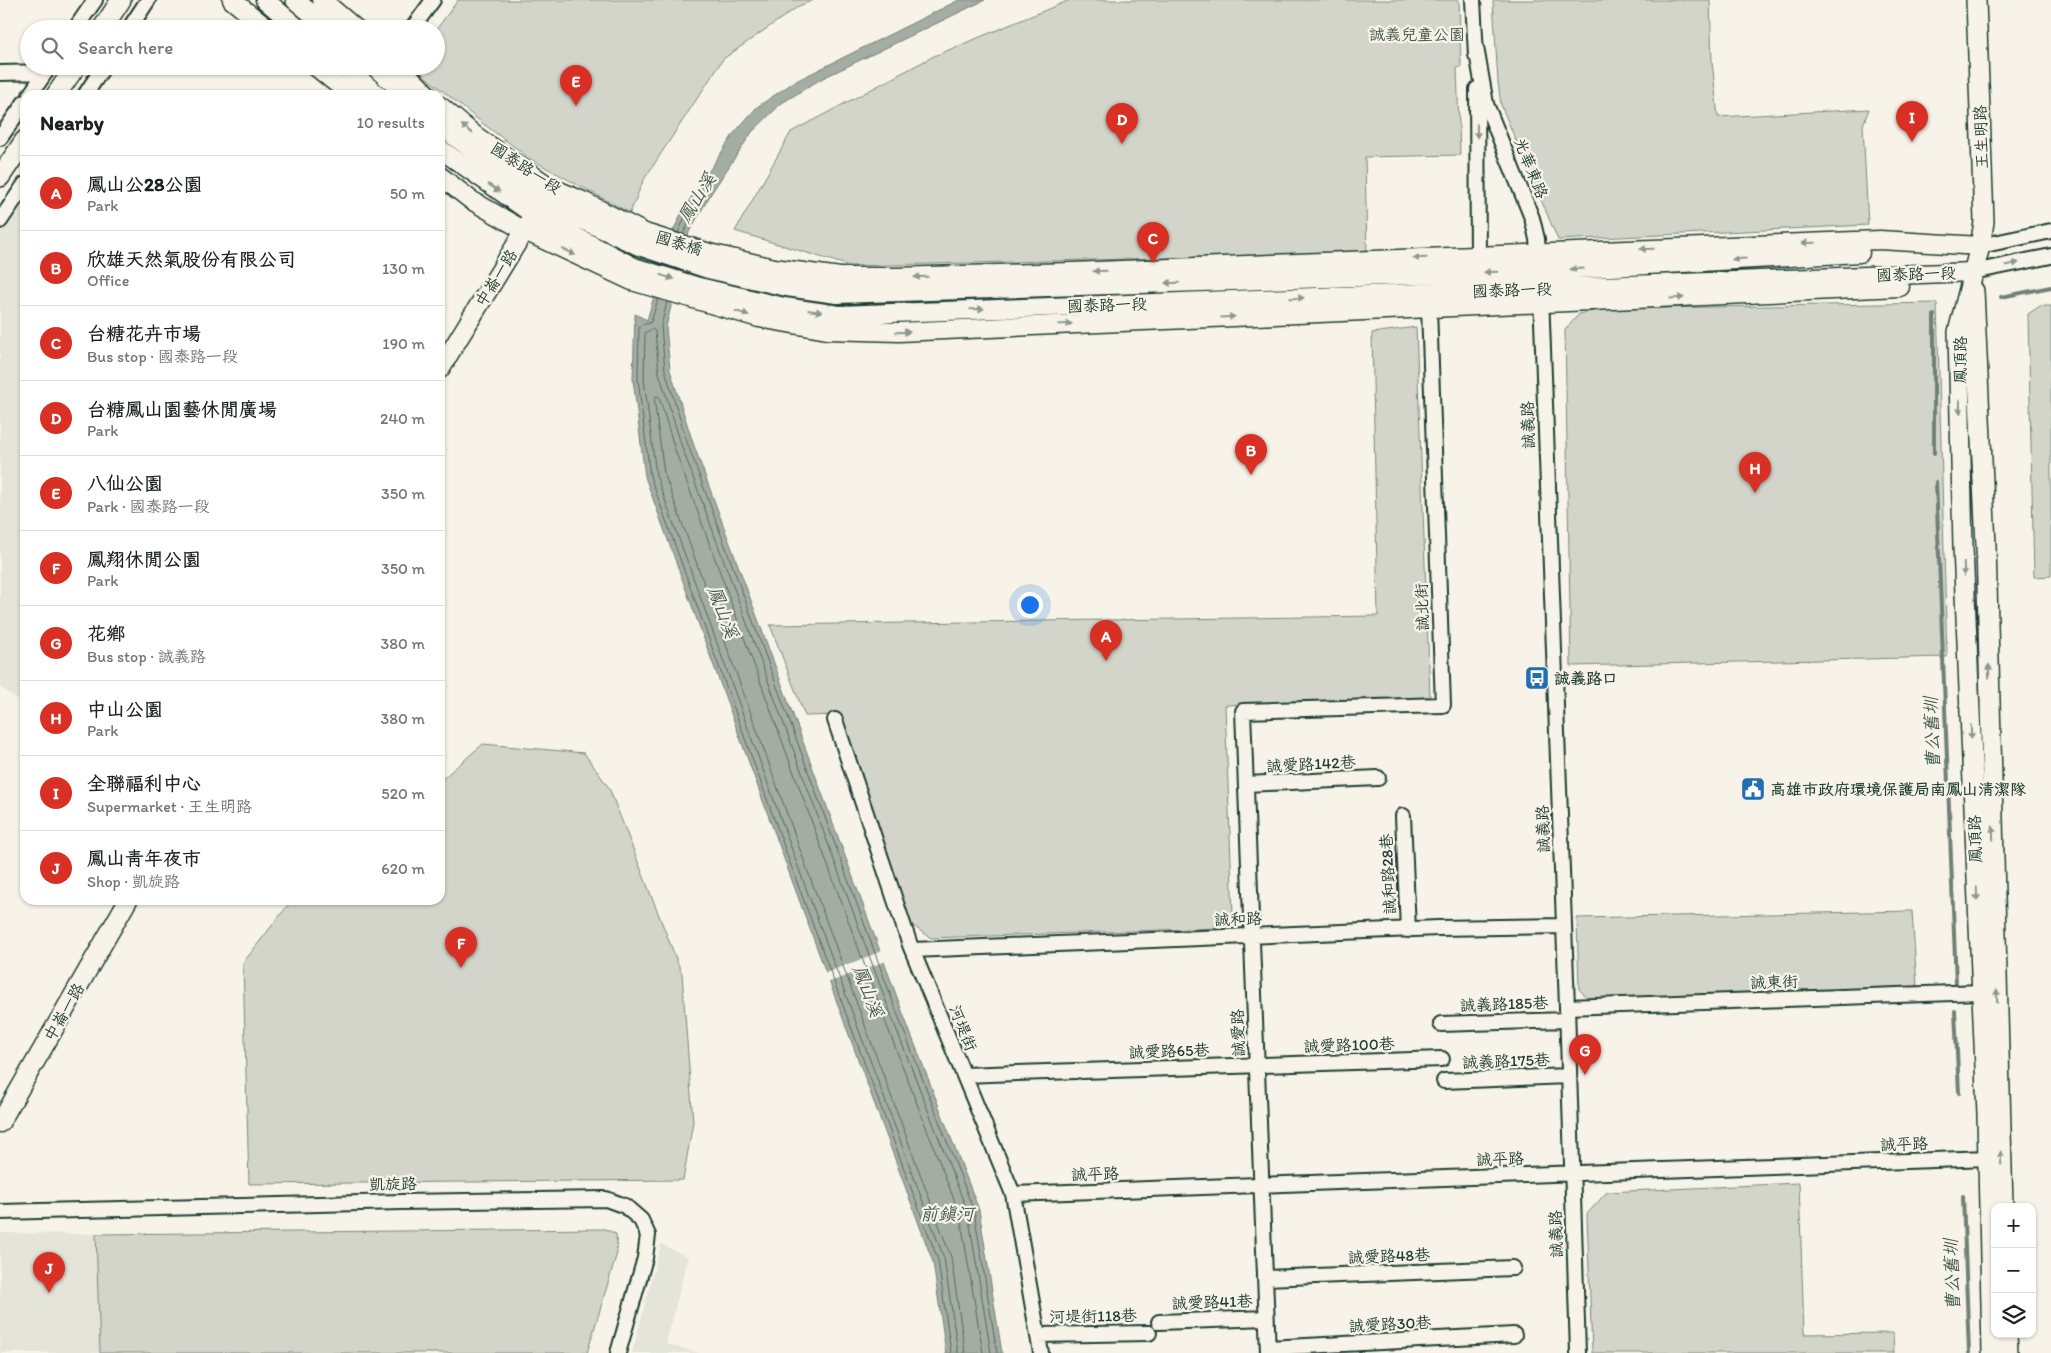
<!DOCTYPE html>
<html lang="en">
<head>
<meta charset="utf-8">
<style>
  body { margin:0; font-family:Itim,"LXGW WenKai TC",sans-serif; background:#f6f6f6; color:#202124 }
  .controls { position:absolute; right:15px; bottom:15px; display:grid; overflow:hidden; border-radius:10px; box-shadow:0 1px 4px #0004 }
  .controls button { width:45px; height:45px; display:grid; place-items:center; padding:0; border:0; border-bottom:1px solid #e0e0e0; background:#fff; color:#202124; font:25px sans-serif }
  .you { position:absolute; left:1029px; top:604px; width:18px; height:18px; margin:-12px; border:4px solid #fff; border-radius:50%; background:#1a73e8; box-shadow:0 0 0 8px #1a73e833 }
  .badge { display:grid; place-items:center; width:32px; height:32px; border-radius:50%; background:#d93025; color:#fff; font-size:16px; font-weight:700 }
  .pin { position:absolute; translate:-50% -41px; filter:drop-shadow(0 1px 2px #0008) }
  .pin::after { content:''; position:absolute; top:26px; width:18px; height:15px; background:inherit; clip-path:polygon(0 0,100% 0,50% 100%) }
  .list { margin:0; padding:0; list-style:none }
  h2 { display:flex; justify-content:space-between; align-items:center; height:65px; margin:0; padding:0 20px; font-size:21px }
  h2 small { font-size:16px; font-weight:400; color:#757577 }
  .list li { display:grid; grid-template-columns:32px 1fr auto; gap:15px; align-items:center; box-sizing:border-box; height:75px; padding:0 20px; border-top:1px solid #e0e0e0 }
  .list b { display:block; font-size:19px; white-space:nowrap }
  .list p { margin:0; font-size:16px; white-space:nowrap; color:#757577 }
  .list em { font-size:16px; font-style:normal; color:#757577 }
  .icon { flex:none; width:28px; height:28px; fill:none; stroke:currentColor; stroke-width:2; stroke-linecap:round; stroke-linejoin:round }
  .map { position:relative; flex:none; width:2051px; height:1353px; overflow:hidden }
  .search { position:absolute; background:#fff; box-shadow:0 1px 4px #0004; left:20px; top:20px; width:425px; height:55px; display:flex; align-items:center; gap:12px; box-sizing:border-box; padding:0 18px; border-radius:28px; color:#757577; font-size:19px }
  .panel { position:absolute; background:#fff; box-shadow:0 1px 4px #0004; left:20px; top:90px; width:425px; height:815px; border-radius:15px }
  .map>svg:first-child { display:block }
  .built { fill:#e5e4d9 }
  .green { fill:#d3d5ca; stroke:#79897f }
  .water { fill:#a4ada3; stroke:#6f8077 }
  .pier { fill:#f7f3e8 }
  .lines { fill:none; stroke-linecap:round; stroke-linejoin:round }
  .shore { stroke:#546a60; stroke-width:1 }
  .stream { stroke:#6f8077; stroke-width:4 }
  .minor-casing { stroke:#1f3d34; stroke-width:18 }
  .tertiary-casing { stroke:#1f3d34; stroke-width:21 }
  .secondary-casing { stroke:#1f3d34; stroke-width:22 }
  .minor { stroke:#f7f3e8; stroke-width:14 }
  .tertiary { stroke:#f7f3e8; stroke-width:18 }
  .secondary { stroke:#f7f3e8; stroke-width:19 }
  .oneway { fill:#8b988e }
  .labels { text-anchor:middle; dominant-baseline:central; stroke-width:4.5; stroke-linejoin:round; paint-order:stroke }
  .park-label { font-size:16px; fill:#435b52; stroke:#f7f3e8 }
  .street-label { font-size:16px; fill:#1f3d34; stroke:#f7f3e8 }
  .poi-label { font-size:16px; font-weight:bold; fill:#1f3d34; stroke:#f7f3e8; text-anchor:start }
  .water-label { font-size:18px; font-style:italic; fill:#405950; stroke:#f7f3e8 }
</style>
</head>
<body>
<div class="map">
<svg width="2051" height="1353" viewBox="0 0 2051 1353">
  <rect width="100%" height="100%" fill="#f7f3e8"/>
  <filter id="ink" filterUnits="userSpaceOnUse"><feTurbulence type="fractalNoise" baseFrequency=".02" numOctaves="2"/><feDisplacementMap in="SourceGraphic" scale="10" xChannelSelector="R" yChannelSelector="G"/><feConvolveMatrix kernelMatrix="1 2 1 2 8 2 1 2 1" color-interpolation-filters="sRGB"/></filter>
  <g filter="url(#ink)">
    <!-- built -->
    <path class="built" d="M 25,196 L 25,704 L 0,687 L 0,233 Z
      M 0,1233 L 96,1234 L 100,1353 L 0,1353 Z
      M 661,1244 L 688,1257 L 666,1344 L 700,1353 L 632,1353 Z"/>
    <!-- green -->
    <path class="green" d="M 458,0 L 814,0 L 799,6 L 723,59 L 643,181 L 630,213 L 532,160 L 481,122 L 422,74 L 419,66 L 436,66 L 436,30 Z
      M 1070,0 L 1459,0 L 1461,67 L 1457,68 L 1460,155 L 1365,157 L 1367,253 L 850,266 L 735,231 L 791,132 L 934,56 Z
      M 1493,0 L 1710,0 L 1712,62 L 1718,117 L 1869,109 L 1863,125 L 1868,225 L 1558,240 L 1501,105 L 1498,82 Z
      M 1937,303 L 1947,657 L 1571,666 L 1565,330 L 1579,314 L 1603,309 Z
      M 2040,306 L 2051,306 L 2051,576 L 2034,577 L 2028,314 Z
      M 1416,327 L 1430,697 L 1225,705 L 1233,915 L 1219,928 L 931,938 L 909,923 L 838,715 L 805,716 L 770,625 L 1378,616 L 1372,333 Z
      M 483,744 L 584,753 L 609,788 L 682,974 L 693,1122 L 683,1180 L 249,1184 L 243,963 L 292,900 L 440,900 L 440,781 Z
      M 1912,911 L 1917,987 L 1588,999 L 1579,989 L 1577,918 Z
      M 1799,1183 L 1804,1334 L 1893,1333 L 1894,1353 L 1592,1353 L 1587,1214 L 1607,1192 Z
      M 605,1229 L 616,1234 L 617,1253 L 587,1353 L 100,1353 L 96,1234 Z"/>
    <!-- water -->
    <path class="water" d="M 959,0 L 985,0 L 821,79 L 782,103 L 752,132 L 712,192 L 689,232 L 666,327 L 670,370 L 693,443 L 905,1019 L 979,1210 L 1002,1353 L 946,1353 L 933,1262 L 794,886 L 645,477 L 633,379 L 635,314 L 647,320 L 674,229 L 683,210 L 735,132 L 757,107 L 794,82 Z"/>
    <!-- pier -->
    <path class="pier" d="M 882,951 L 886,961 L 827,983 L 823,974 Z"/>
    <g class="lines">
      <!-- shore -->
      <path class="shore" d="M 678,233 L 687,212 L 699,194 L 702,194 L 703,197 L 683,234
        M 658,299 L 651,322 L 647,324 L 641,324 L 639,326 L 638,379 L 650,476 L 798,885 L 938,1260 L 951,1353
        M 667,302 L 661,326 L 665,370 L 688,445 L 900,1021 L 974,1211 L 997,1353
        M 958,1353 L 944,1258 L 804,883 L 656,475 L 644,379 L 645,333 L 652,329 L 655,331 L 659,373 L 682,447 L 894,1023 L 968,1213 L 991,1353
        M 965,1353 L 951,1257 L 811,880 L 664,473 L 654,398 L 656,396 L 659,397 L 675,450 L 887,1026 L 960,1215 L 983,1353"/>
      <!-- stream -->
      <path class="stream" d="M 2001,297 L 2051,287
        M 1934,315 L 1934,453
        M 1936,482 L 1956,984
        M 1955,1011 L 1959,1093
        M 1963,1196 L 1969,1353"/>
      <defs>
        <path id="minor" d="M 1473,0 L 1476,55
          M 75,29 L 95,0
          M 129,29 L 148,0
          M 412,29 L 433,0
          M 1476,47 L 1486,104 L 1532,218 L 1537,239 L 1539,263
          M 0,73 L 46,72
          M 1477,89 L 1478,256
          M 30,95 L 49,67
          M 85,95 L 104,66
          M 0,138 L 25,102
          M 0,221 L 25,184
          M 1980,246 L 2051,231
          M 1973,272 L 2051,256
          M 1541,294 L 1567,1007 L 1578,1353
          M 835,720 L 910,945 L 1013,1194 L 1041,1353
          M 1246,784 L 1378,778
          M 1403,816 L 1408,930
          M 913,950 L 1438,928 L 1564,926
          M 1567,1007 L 1981,992
          M 1441,1024 L 1567,1020
          M 1082,1071 L 1442,1059
          M 964,1075 L 1076,1071
          M 1444,1081 L 1569,1076
          M 1013,1194 L 1988,1158
          M 0,1212 L 401,1202 L 606,1199 L 625,1206 L 641,1220 L 648,1235 L 645,1258 L 618,1353
          M 1266,1278 L 1513,1268
          M 1159,1322 L 1266,1318
          M 1038,1335 L 1149,1333
          M 1268,1348 L 1514,1335
          M 1268,1353 L 1243,711 L 1443,705 L 1429,308"/>
        <path id="tertiary" d="M 232,0 L 268,29
          M 265,0 L 299,29
          M 295,0 L 330,29
          M 322,0 L 356,29
          M 315,66 L 351,95
          M 344,66 L 378,95
          M 374,66 L 406,95
          M 399,66 L 428,95
          M 440,106 L 477,137 L 550,187 L 585,202 L 645,233 L 713,254 L 774,268 L 840,277 L 893,277 L 1071,272 L 1880,240 L 1980,246
          M 440,126 L 542,201 L 639,246 L 708,269 L 787,287 L 837,294 L 1540,271 L 1860,253
          M 440,149 L 534,215 L 634,267 L 699,287 L 784,307 L 839,315 L 1973,272
          M 440,176 L 471,200 L 525,231 L 632,281 L 759,318 L 827,330 L 899,332 L 1900,287
          M 440,369 L 531,220
          M 0,1123 L 128,900"/>
        <path id="secondary" d="M 1976,0 L 1984,222 L 1980,246 L 1958,332 L 1963,547 L 1987,1114 L 1992,1353
          M 102,29 L 121,0
          M 56,95 L 76,66
          M 0,177 L 25,140
          M 1974,291 L 1986,545 L 2003,1207
          M 2007,1334 L 2008,1353"/>
      </defs>
      <!-- minor casing -->
      <use href="#minor" class="minor-casing"/>
      <!-- tertiary casing -->
      <use href="#tertiary" class="tertiary-casing"/>
      <!-- secondary casing -->
      <use href="#secondary" class="secondary-casing"/>
      <!-- minor -->
      <use href="#minor" class="minor"/>
      <!-- tertiary -->
      <use href="#tertiary" class="tertiary"/>
      <!-- secondary -->
      <use href="#secondary" class="secondary"/>
    </g>
    <!-- one-way arrows -->
    <defs><path id="oneway-solid" d="M-6-.8H1V-3.2L6.5 0L1 3.2V.8H-6Z" transform="scale(1.25)"/></defs>
    <g class="oneway">
      <use href="#oneway-solid" transform="translate(467 129) rotate(-141)"/>
      <use href="#oneway-solid" transform="translate(1477 131) rotate(89)"/>
      <use href="#oneway-solid" transform="translate(494 188) rotate(34)"/>
      <use href="#oneway-solid" transform="translate(1809 243) rotate(178)"/>
      <use href="#oneway-solid" transform="translate(1647 249) rotate(178)"/>
      <use href="#oneway-solid" transform="translate(569 252) rotate(25)"/>
      <use href="#oneway-solid" transform="translate(1420 258) rotate(178)"/>
      <use href="#oneway-solid" transform="translate(1739 259) rotate(177)"/>
      <use href="#oneway-solid" transform="translate(2012 264) rotate(-12)"/>
      <use href="#oneway-solid" transform="translate(1577 269) rotate(177)"/>
      <use href="#oneway-solid" transform="translate(1100 271) rotate(178)"/>
      <use href="#oneway-solid" transform="translate(1491 272) rotate(178)"/>
      <use href="#oneway-solid" transform="translate(667 277) rotate(17)"/>
      <use href="#oneway-solid" transform="translate(921 277) rotate(178)"/>
      <use href="#oneway-solid" transform="translate(1172 283) rotate(178)"/>
      <use href="#oneway-solid" transform="translate(1297 298) rotate(-2)"/>
      <use href="#oneway-solid" transform="translate(1677 298) rotate(-3)"/>
      <use href="#oneway-solid" transform="translate(977 309) rotate(-2)"/>
      <use href="#oneway-solid" transform="translate(815 311) rotate(8)"/>
      <use href="#oneway-solid" transform="translate(742 313) rotate(17)"/>
      <use href="#oneway-solid" transform="translate(1228 317) rotate(-3)"/>
      <use href="#oneway-solid" transform="translate(1065 324) rotate(-3)"/>
      <use href="#oneway-solid" transform="translate(903 332) rotate(-2)"/>
      <use href="#oneway-solid" transform="translate(1960 407) rotate(89)"/>
      <use href="#oneway-solid" transform="translate(1964 569) rotate(88)"/>
      <use href="#oneway-solid" transform="translate(1989 671) rotate(-91)"/>
      <use href="#oneway-solid" transform="translate(1971 732) rotate(88)"/>
      <use href="#oneway-solid" transform="translate(1993 833) rotate(-91)"/>
      <use href="#oneway-solid" transform="translate(1977 894) rotate(88)"/>
      <use href="#oneway-solid" transform="translate(1997 996) rotate(-91)"/>
      <use href="#oneway-solid" transform="translate(2001 1158) rotate(-91)"/>
    </g>
  </g>
  <!-- icons -->
  <defs>
    <symbol id="bus-square" viewBox="-11 -11 22 22"><rect x="-9" y="-9" width="18" height="18" rx="4" fill="#1f6fb2" stroke="#f7f3e8"/><path d="M-5-6H5V4H4V6H2V4H-2V6H-4V4H-5ZM-3.5-4V0h7V-4ZM-3.5 1.2v1.5H-2V1.2ZM2 1.2v1.5H3.5V1.2Z" fill="#fff"/></symbol>
    <symbol id="civic-square" viewBox="-11 -11 22 22"><rect x="-9" y="-9" width="18" height="18" rx="4" fill="#1f6fb2" stroke="#f7f3e8"/><path d="M-.6-6.5H3V-4.5H.6V-3L4-1V1h2V6H-6V1h2V-1L-.6-3ZM-1.2 2.5V6h2.4V2.5Z" fill="#fff"/></symbol>
  </defs>
  <g fill-rule="evenodd">
    <use href="#bus-square" x="1523" y="664" width="28" height="28"/>
    <use href="#civic-square" x="1739" y="775" width="28" height="28"/>
  </g>
  <g class="labels">
    <!-- park labels -->
    <g class="park-label">
      <text x="1417" y="34">誠義兒童公園</text>
    </g>
    <!-- street labels -->
    <g class="street-label">
      <text transform="translate(1981 137) rotate(-92)">王生明路</text>
      <text transform="translate(526 168) rotate(33)">國泰路一段</text>
      <text transform="translate(1531 168) rotate(68)">光華東路</text>
      <text transform="translate(679 243) rotate(17)">國泰橋</text>
      <text transform="translate(1916 274) rotate(-2)">國泰路一段</text>
      <text transform="translate(496 278) rotate(-58)">中崙一路</text>
      <text transform="translate(1512 290) rotate(-2)">國泰路一段</text>
      <text transform="translate(1107 305) rotate(-2)">國泰路一段</text>
      <text transform="translate(1960 360) rotate(-90)">鳳頂路</text>
      <text transform="translate(1528 425) rotate(-92)">誠義路</text>
      <text transform="translate(1422 607) rotate(-92)">誠北街</text>
      <text transform="translate(1311 764) rotate(-3)">誠愛路142巷</text>
      <text transform="translate(1543 829) rotate(-92)">誠義路</text>
      <text transform="translate(1975 839) rotate(-92)">鳳頂路</text>
      <text transform="translate(1388 874) rotate(-93)">誠和路28巷</text>
      <text transform="translate(1238 919) rotate(-2)">誠和路</text>
      <text transform="translate(1774 982) rotate(-2)">誠東街</text>
      <text transform="translate(1504 1004) rotate(-2)">誠義路185巷</text>
      <text transform="translate(64 1012) rotate(-60)">中崙一路</text>
      <text transform="translate(963 1028) rotate(68)">河堤街</text>
      <text transform="translate(1238 1033) rotate(-92)">誠愛路</text>
      <text transform="translate(1349 1045) rotate(-2)">誠愛路100巷</text>
      <text transform="translate(1169 1051) rotate(-2)">誠愛路65巷</text>
      <text transform="translate(1506 1061) rotate(-2)">誠義路175巷</text>
      <text transform="translate(1904 1144) rotate(-2)">誠平路</text>
      <text transform="translate(1500 1159) rotate(-2)">誠平路</text>
      <text transform="translate(1095 1174) rotate(-2)">誠平路</text>
      <text transform="translate(393 1184) rotate(-1)">凱旋路</text>
      <text transform="translate(1556 1234) rotate(-92)">誠義路</text>
      <text transform="translate(1389 1256) rotate(-2)">誠愛路48巷</text>
      <text transform="translate(1212 1302) rotate(-2)">誠愛路41巷</text>
      <text transform="translate(1093 1316) rotate(-1)">河堤街118巷</text>
      <text transform="translate(1390 1324) rotate(-3)">誠愛路30巷</text>
    </g>
    <!-- poi labels -->
    <g class="poi-label">
      <text x="1554" y="678">誠義路口</text>
      <text x="1770" y="789">高雄市政府環境保護局南鳳山清潔隊</text>
    </g>
    <!-- water labels -->
    <g class="water-label">
      <text transform="translate(697 198) rotate(-58)">鳳山溪</text>
      <text transform="translate(723 612) rotate(69)">鳳山溪</text>
      <text transform="translate(1932 733) rotate(-92)">曹公舊圳</text>
      <text transform="translate(868 991) rotate(69)">鳳山溪</text>
      <text x="947" y="1214">前鎮河</text>
      <text transform="translate(1952 1275) rotate(-92)">曹公舊圳</text>
    </g>
  </g>
</svg>
<div class="controls">
<button>+</button>
<button>−</button>
<button><svg class="icon" aria-label="layers" viewBox="0 0 24 24"><path d="M12 4l9 5-9 5-9-5zM3 14l9 5 9-5"/></svg></button>
</div>
<div class="you"></div>
<div class="pin badge" style="left:1106px;top:661px">A</div>
<div class="pin badge" style="left:1251px;top:475px">B</div>
<div class="pin badge" style="left:1153px;top:263px">C</div>
<div class="pin badge" style="left:1122px;top:144px">D</div>
<div class="pin badge" style="left:576px;top:106px">E</div>
<div class="pin badge" style="left:461px;top:968px">F</div>
<div class="pin badge" style="left:1585px;top:1075px">G</div>
<div class="pin badge" style="left:1755px;top:493px">H</div>
<div class="pin badge" style="left:1912px;top:142px">I</div>
<div class="pin badge" style="left:49px;top:1293px">J</div>
<div class="search"><svg class="icon" aria-label="search" viewBox="0 0 24 24"><circle cx="10" cy="10" r="6"/><path d="M15 15l6 6"/></svg>Search here</div>
<section class="panel">
<h2>Nearby<small>10 results</small></h2>
<ul class="list">
<li><span class="badge">A</span><div><b>鳳山公28公園</b><p>Park</p></div><em>50 m</em></li>
<li><span class="badge">B</span><div><b>欣雄天然氣股份有限公司</b><p>Office</p></div><em>130 m</em></li>
<li><span class="badge">C</span><div><b>台糖花卉市場</b><p>Bus stop · 國泰路一段</p></div><em>190 m</em></li>
<li><span class="badge">D</span><div><b>台糖鳳山園藝休閒廣場</b><p>Park</p></div><em>240 m</em></li>
<li><span class="badge">E</span><div><b>八仙公園</b><p>Park · 國泰路一段</p></div><em>350 m</em></li>
<li><span class="badge">F</span><div><b>鳳翔休閒公園</b><p>Park</p></div><em>350 m</em></li>
<li><span class="badge">G</span><div><b>花鄉</b><p>Bus stop · 誠義路</p></div><em>380 m</em></li>
<li><span class="badge">H</span><div><b>中山公園</b><p>Park</p></div><em>380 m</em></li>
<li><span class="badge">I</span><div><b>全聯福利中心</b><p>Supermarket · 王生明路</p></div><em>520 m</em></li>
<li><span class="badge">J</span><div><b>鳳山青年夜市</b><p>Shop · 凱旋路</p></div><em>620 m</em></li>
</ul>
</section>
</div>
</body>
</html>
